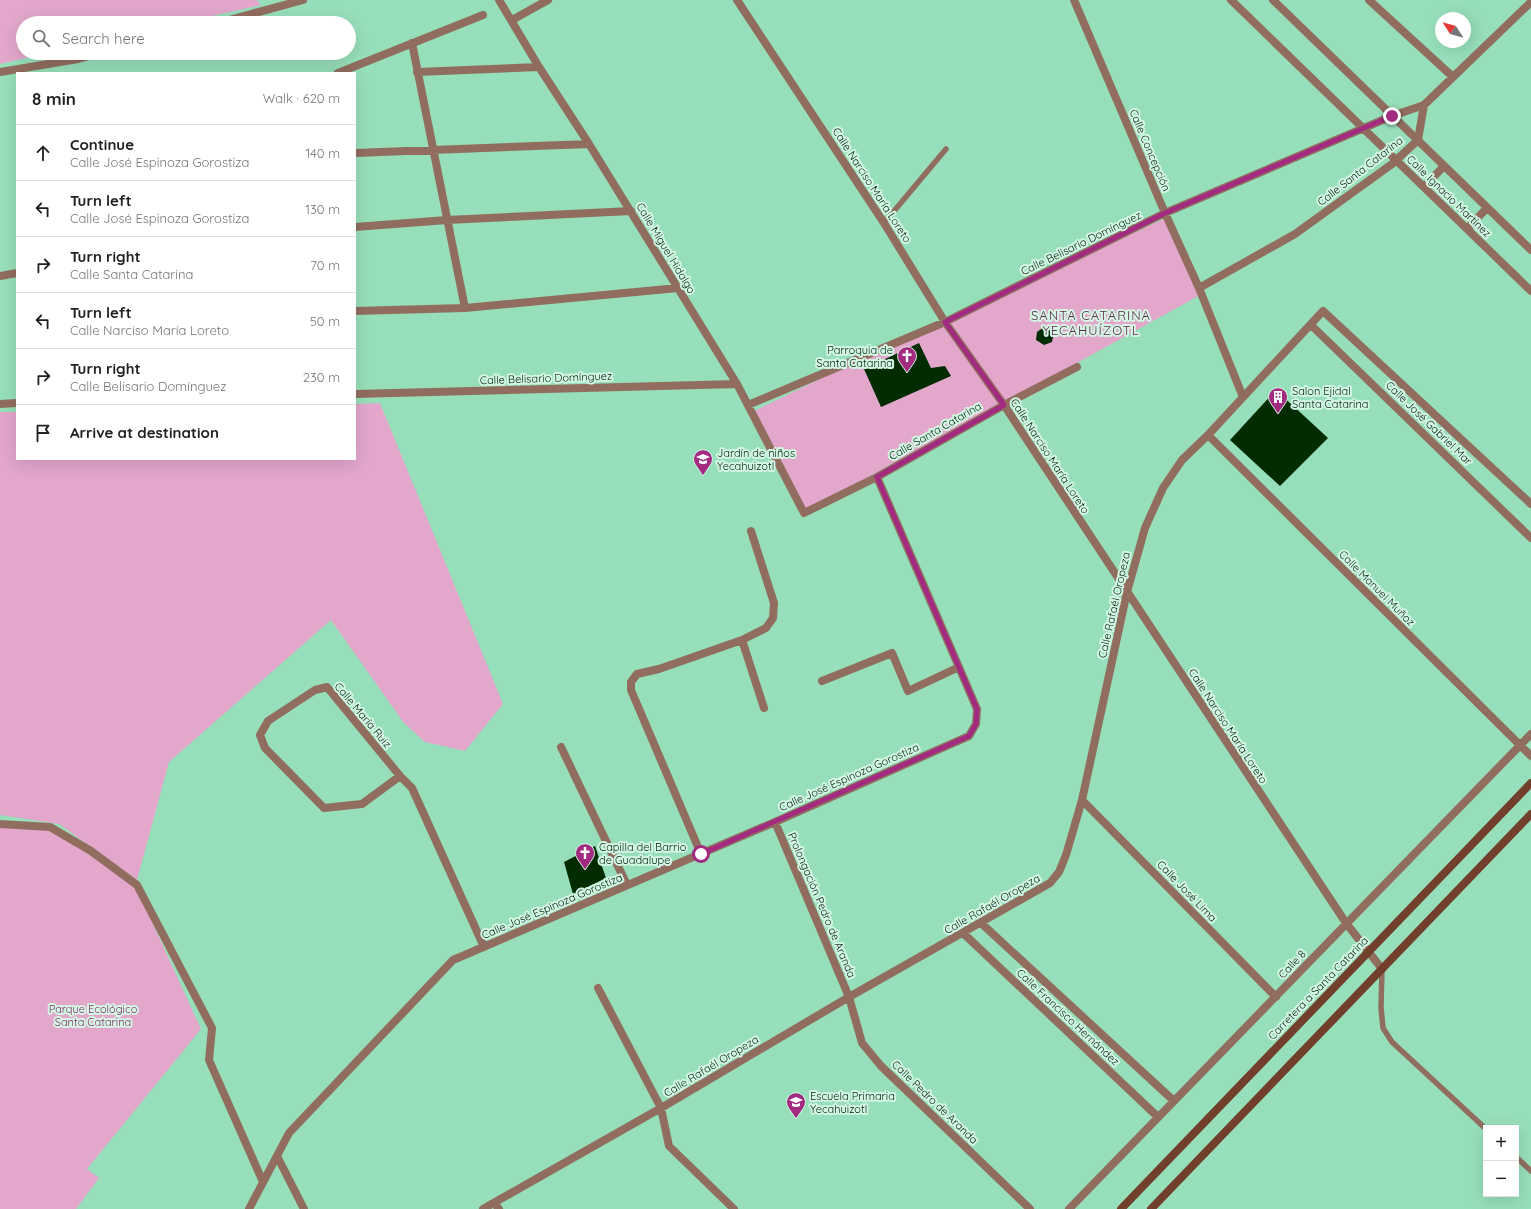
<!DOCTYPE html>
<html lang="en">
<head>
<meta charset="utf-8">
<style>
  body { margin:0; font-family:Quicksand,sans-serif; background:#f2f2f2; color:#202124 }
  .controls { position:absolute; right:12px; bottom:12px; display:grid; overflow:hidden; border-radius:0px; box-shadow:0 4px 16px #0002 }
  .controls button { width:36px; height:36px; display:grid; place-items:center; padding:0; border:0; border-bottom:1px solid #e0e0e0; background:#fff; color:#202124; font:20px sans-serif }
  .compass { position:absolute; left:1435px; top:12px; width:36px; height:36px; border-radius:50%; background:#fff; box-shadow:0 4px 16px #0002; rotate:306deg }
  .stop { position:absolute; width:12px; height:12px; margin:-9px; border:3px solid #a22a81; border-radius:50%; background:#fff }
  .stop.end { background:#a22a81; border-color:#fff; box-shadow:0 1px 4px #0008 }
  .list { margin:0; padding:0; list-style:none }
  h2 { display:flex; justify-content:space-between; align-items:center; height:52px; margin:0; padding:0 16px; font-size:17px }
  h2 small { font-size:13px; font-weight:400; color:#757577 }
  .list li { display:grid; grid-template-columns:26px 1fr auto; gap:12px; align-items:center; box-sizing:border-box; height:56px; padding:0 16px; border-top:1px solid #e0e0e0 }
  .list b { display:block; font-size:15px; white-space:nowrap }
  .list p { margin:0; font-size:13px; white-space:nowrap; color:#757577 }
  .list em { font-size:13px; font-style:normal; color:#757577 }
  .icon { flex:none; width:22px; height:22px; fill:none; stroke:currentColor; stroke-width:2; stroke-linecap:round; stroke-linejoin:round }
  .map { position:relative; flex:none; width:1531px; height:1209px; overflow:hidden }
  .search { position:absolute; background:#fff; box-shadow:0 4px 16px #0002; left:16px; top:16px; width:340px; height:44px; display:flex; align-items:center; gap:10px; box-sizing:border-box; padding:0 14px; border-radius:22px; color:#757577; font-size:15px }
  .panel { position:absolute; background:#fff; box-shadow:0 4px 16px #0002; left:16px; top:72px; width:340px; height:388px; border-radius:0px }
  .map>svg:first-child { display:block }
  .green { fill:#e2a7cb }
  .building { fill:#012c00 }
  .lines { fill:none; stroke-linecap:round; stroke-linejoin:round }
  .lane { stroke:#916d5f; stroke-width:5.5 }
  .street { stroke:#916d5f; stroke-width:8 }
  .secondary { stroke:#713f2c; stroke-width:8 }
  .route { stroke:#a22a81; stroke-width:5 }
  .labels { text-anchor:middle; dominant-baseline:central; stroke-width:4; stroke-linejoin:round; paint-order:stroke }
  .street-label { font-size:11px; fill:#022013; stroke:#d4f7e4 }
  .poi-label { font-size:11px; fill:#022013; stroke:#d4f7e4; text-anchor:start }
  .park-label { font-size:11px; fill:#832a69; stroke:#d4f7e4 }
  .quarter-label { font-size:13px; letter-spacing:1px; fill:#61274f; stroke:#d4f7e4 }
</style>
</head>
<body>
<div class="map">
<svg width="1531" height="1209" viewBox="0 0 1531 1209">
  <rect width="100%" height="100%" fill="#97dfba"/>
  <!-- green -->
  <path class="green" d="M 0,0 L 257,0 L 261,5 L 181,23 L 23,23 L 23,53 L 48,53 L 0,64 Z
    M 1170,216 L 1202,294 L 1004,403 L 948,319 Z
    M 945,318 L 1001,403 L 804,513 L 752,412 Z
    M 380,403 L 503,704 L 465,751 L 425,742 L 404,723 L 331,620 L 169,762 L 137,880 L 59,824 L 0,815 L 0,412 L 17,412 L 17,459 L 355,459 L 355,404 Z
    M 0,825 L 49,828 L 91,853 L 136,887 L 201,1029 L 87,1169 L 99,1178 L 76,1209 L 0,1209 Z"/>
  <!-- building -->
  <path class="building" d="M 1044,327 L 1054,332 L 1052,342 L 1044,345 L 1036,340 L 1037,332 Z
    M 919,343 L 931,368 L 945,366 L 951,376 L 881,407 L 864,369 Z
    M 1276,390 L 1328,438 L 1280,486 L 1230,440 Z
    M 595,846 L 606,878 L 573,894 L 564,862 Z"/>
  <g class="lines">
    <!-- lane -->
    <path class="lane" d="M 884,223 L 946,149
      M 1382,969 L 1381,1007 L 1383,1028 L 1392,1042 L 1486,1129
      M 1516,1157 L 1531,1171"/>
    <!-- street -->
    <path class="street" d="M 499,0 L 539,67 L 589,144 L 737,384 L 804,513 L 877,477 L 1004,405 L 1077,367
      M 737,0 L 884,223 L 945,322 L 1004,405 L 1346,923 L 1382,969
      M 1074,0 L 1165,213 L 1199,288 L 1243,397
      M 1231,0 L 1531,291
      M 1273,0 L 1531,250
      M 1369,0 L 1453,77
      M 512,20 L 548,0
      M 218,23 L 303,0
      M 412,43 L 465,308
      M 0,72 L 78,59 L 101,53
      M 417,72 L 539,67
      M 338,73 L 483,15
      M 355,153 L 589,144
      M 1424,187 L 1444,166
      M 355,227 L 447,220 L 631,211
      M 1467,229 L 1487,208
      M 0,276 L 17,273
      M 1199,288 L 1295,234 L 1392,164 L 1418,140 L 1424,105 L 1531,2
      M 355,311 L 465,308 L 678,288
      M 1311,325 L 1531,538
      M 355,394 L 737,384
      M 0,404 L 17,403
      M 748,405 L 945,322 L 1165,213 L 1392,116 L 1424,105
      M 1208,435 L 1531,756
      M 742,640 L 766,628 L 773,618 L 774,603 L 751,531
      M 822,681 L 892,653 L 908,691 L 959,667
      M 561,747 L 627,885
      M 400,776 L 362,804 L 324,808 L 265,748 L 260,735 L 268,721 L 315,690 L 327,687 L 400,776 L 412,788 L 484,947
      M 1082,800 L 1276,997
      M 775,822 L 849,997 L 862,1043 L 881,1066 L 1030,1209
      M 0,824 L 50,827 L 91,851 L 137,885 L 212,1028 L 209,1060 L 263,1182
      M 701,854 L 631,690 L 631,682 L 637,674 L 659,669 L 742,640 L 764,708
      M 981,923 L 1174,1101
      M 963,933 L 1158,1117
      M 598,988 L 661,1108 L 669,1146 L 734,1209
      M 277,1156 L 304,1209
      M 494,1203 L 499,1209
      M 249,1209 L 289,1133 L 453,960 L 775,822 L 969,736 L 976,724 L 977,709 L 877,477
      M 483,1209 L 661,1108 L 849,997 L 1050,883 L 1059,872 L 1066,855 L 1082,800 L 1127,592 L 1145,528 L 1163,488 L 1182,460 L 1208,435 L 1323,311 L 1531,504
      M 1069,1209 L 1531,734"/>
    <!-- secondary -->
    <path class="secondary" d="M 1121,1209 L 1531,783
      M 1151,1209 L 1531,814"/>
  </g>
  <g class="lines">
    <!-- route -->
    <path class="route" d="M 701,854 L 969,736 L 976,724 L 977,709 L 877,477 L 1004,405 L 945,322 L 1165,213 L 1392,116"/>
  </g>
  <!-- icons -->
  <defs>
    <symbol id="church-pin" viewBox="-11 -11 22 30"><path d="M0 17L-7.5 6A9.5 9.5 0 1 1 7.5 6Z" fill="#a22a81" stroke="#d4f7e4"/><path d="M-1.2-6h2.4v3.5h3.3v2.4h-3.3V6h-2.4V-.1h-3.3v-2.4h3.3Z" fill="#fff"/></symbol>
    <symbol id="building-pin" viewBox="-11 -11 22 30"><path d="M0 17L-7.5 6A9.5 9.5 0 1 1 7.5 6Z" fill="#a22a81" stroke="#d4f7e4"/><path d="M-4-6H4V6H1V3H-1V6H-4ZM-2.5-4.3h1.7v1.8h-1.7ZM.8-4.3h1.7v1.8H.8ZM-2.5-1h1.7V.8h-1.7ZM.8-1h1.7V.8H.8Z" fill="#fff"/></symbol>
    <symbol id="school-pin" viewBox="-11 -11 22 30"><path d="M0 17L-7.5 6A9.5 9.5 0 1 1 7.5 6Z" fill="#a22a81" stroke="#d4f7e4"/><path d="M0-5L7-2L0 1L-7-2ZM-4 1L0 2.5L4 1V4Q0 6-4 4Z" fill="#fff"/></symbol>
  </defs>
  <g fill-rule="evenodd">
    <use href="#church-pin" x="896" y="345" width="22" height="30"/>
    <use href="#building-pin" x="1267" y="386" width="22" height="30"/>
    <use href="#school-pin" x="692" y="448" width="22" height="30"/>
    <use href="#church-pin" x="574" y="842" width="22" height="30"/>
    <use href="#school-pin" x="785" y="1091" width="22" height="30"/>
  </g>
  <g class="labels">
    <!-- street labels -->
    <g class="street-label">
      <text transform="translate(1150 150) rotate(67)">Calle Concepción</text>
      <text transform="translate(1360 171) rotate(-38)">Calle Santa Catarina</text>
      <text transform="translate(872 185) rotate(57)">Calle Narciso María Loreto</text>
      <text transform="translate(1449 196) rotate(44)">Calle Ignacio Martínez</text>
      <text transform="translate(1081 243) rotate(-26)">Calle Belisario Domínguez</text>
      <text transform="translate(666 248) rotate(59)">Calle Miguel Hidalgo</text>
      <text transform="translate(546 378) rotate(-2)">Calle Belisario Domínguez</text>
      <text transform="translate(1429 423) rotate(44)">Calle José Gabriel Mar</text>
      <text transform="translate(935 431) rotate(-30)">Calle Santa Catarina</text>
      <text transform="translate(1050 456) rotate(57)">Calle Narciso María Loreto</text>
      <text transform="translate(1377 588) rotate(45)">Calle Manuel Muñoz</text>
      <text transform="translate(1114 605) rotate(-77)">Calle Rafaél Oropeza</text>
      <text transform="translate(363 715) rotate(50)">Calle María Ruiz</text>
      <text transform="translate(1228 726) rotate(57)">Calle Narciso María Loreto</text>
      <text transform="translate(849 777) rotate(-24)">Calle José Espinoza Gorostiza</text>
      <text transform="translate(1187 891) rotate(46)">Calle José Lima</text>
      <text transform="translate(992 904) rotate(-30)">Calle Rafaél Oropeza</text>
      <text transform="translate(822 905) rotate(67)">Prolongación Pedro de Aranda</text>
      <text transform="translate(552 906) rotate(-23)">Calle José Espinoza Gorostiza</text>
      <text transform="translate(1292 964) rotate(-47)">Calle 8</text>
      <text transform="translate(1318 988) rotate(-46)">Carretera a Santa Catarina</text>
      <text transform="translate(1068 1017) rotate(43)">Calle Francisco Hernández</text>
      <text transform="translate(711 1066) rotate(-31)">Calle Rafaél Oropeza</text>
      <text transform="translate(935 1102) rotate(44)">Calle Pedro de Aranda</text>
    </g>
    <!-- poi labels -->
    <g class="poi-label">
      <text x="893" y="350" text-anchor="end">Parroquia de<tspan x="893" dy="13">Santa Catarina</tspan></text>
      <text x="1292" y="391">Salon Ejidal<tspan x="1292" dy="13">Santa Catarina</tspan></text>
      <text x="717" y="453">Jardín de niños<tspan x="717" dy="13">Yecahuizotl</tspan></text>
      <text x="599" y="847">Capilla del Barrio<tspan x="599" dy="13">de Guadalupe</tspan></text>
      <text x="810" y="1096">Escuela Primaria<tspan x="810" dy="13">Yecahuizotl</tspan></text>
    </g>
    <!-- park labels -->
    <g class="park-label">
      <text x="93" y="1009">Parque Ecológico<tspan x="93" dy="13">Santa Catarina</tspan></text>
    </g>
    <!-- quarter labels -->
    <g class="quarter-label">
      <text x="1091" y="315">SANTA CATARINA<tspan x="1091" dy="15">YECAHUÍZOTL</tspan></text>
    </g>
  </g>
</svg>
<div class="controls">
<button>+</button>
<button>−</button>
</div>
<svg class="compass" viewBox="-18 -18 36 36"><path d="M0-13l5 13h-10z" fill="#e53935"/><path d="M0 13l5-13h-10z" fill="#757577"/></svg>
<div class="stop" style="left:701px;top:854px"></div>
<div class="stop end" style="left:1392px;top:116px"></div>
<div class="search"><svg class="icon" aria-label="search" viewBox="0 0 24 24"><circle cx="10" cy="10" r="6"/><path d="M15 15l6 6"/></svg>Search here</div>
<section class="panel">
<h2>8 min<small>Walk · 620 m</small></h2>
<ul class="list">
<li><svg class="icon" aria-label="ahead" viewBox="0 0 24 24"><path d="M12 20V5M6 11l6-6 6 6"/></svg><div><b>Continue</b><p>Calle José Espinoza Gorostiza</p></div><em>140 m</em></li>
<li><svg class="icon" aria-label="left" viewBox="0 0 24 24"><path d="M17 20v-9H6M10 6l-5 5 5 5"/></svg><div><b>Turn left</b><p>Calle José Espinoza Gorostiza</p></div><em>130 m</em></li>
<li><svg class="icon" aria-label="right" viewBox="0 0 24 24"><path d="M7 20v-9h11M14 6l5 5-5 5"/></svg><div><b>Turn right</b><p>Calle Santa Catarina</p></div><em>70 m</em></li>
<li><svg class="icon" aria-label="left" viewBox="0 0 24 24"><path d="M17 20v-9H6M10 6l-5 5 5 5"/></svg><div><b>Turn left</b><p>Calle Narciso María Loreto</p></div><em>50 m</em></li>
<li><svg class="icon" aria-label="right" viewBox="0 0 24 24"><path d="M7 20v-9h11M14 6l5 5-5 5"/></svg><div><b>Turn right</b><p>Calle Belisario Domínguez</p></div><em>230 m</em></li>
<li><svg class="icon" aria-label="arrive" viewBox="0 0 24 24"><path d="M6 21V4h12l-3 4 3 4H6"/></svg><div><b>Arrive at destination</b></div></li>
</ul>
</section>
</div>
</body>
</html>
